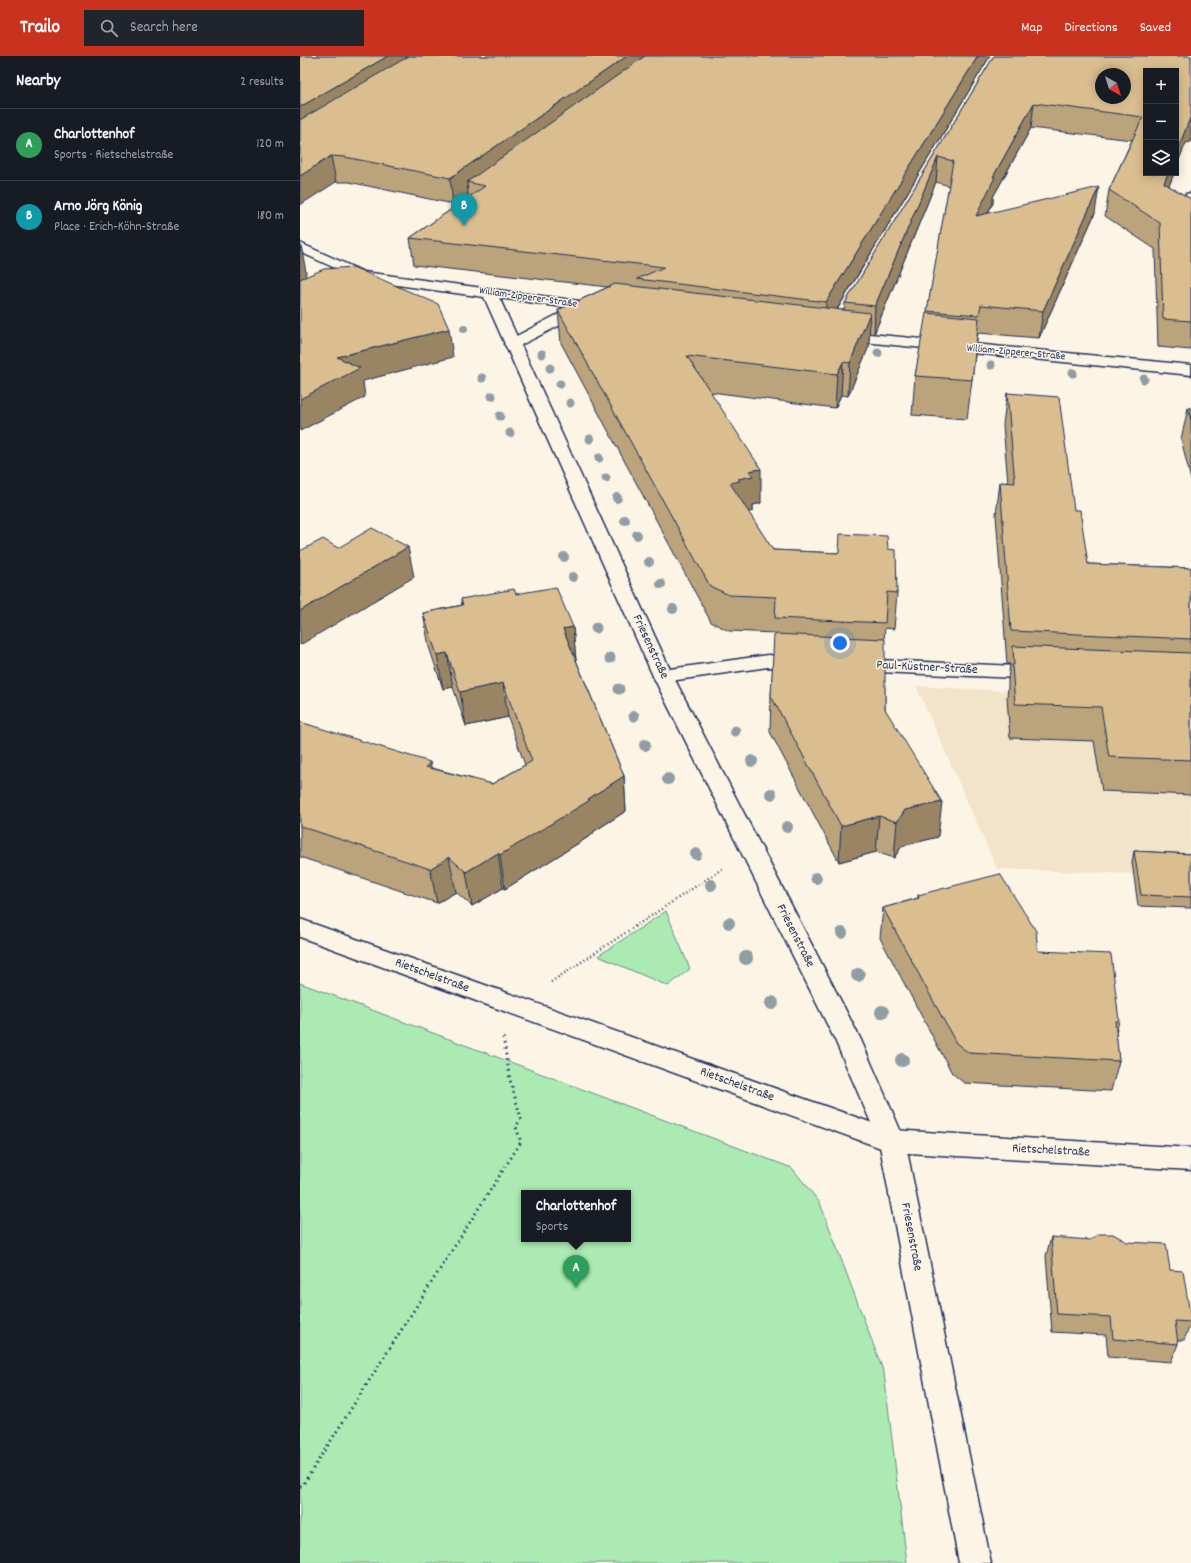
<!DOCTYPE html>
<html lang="en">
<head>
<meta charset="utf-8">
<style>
  body { margin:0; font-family:Dekko,sans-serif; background:#20242c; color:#f1f3f6 }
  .controls { position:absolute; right:12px; top:12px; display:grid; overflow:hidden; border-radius:0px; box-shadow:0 2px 10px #0003 }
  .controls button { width:36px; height:36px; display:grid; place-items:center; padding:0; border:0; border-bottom:1px solid #363941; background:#171b24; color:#f1f3f6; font:20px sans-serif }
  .compass { position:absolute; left:795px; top:12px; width:36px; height:36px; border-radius:50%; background:#171b24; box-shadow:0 2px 10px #0003; rotate:141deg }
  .you { position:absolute; left:540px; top:587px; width:14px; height:14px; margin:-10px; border:3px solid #fff; border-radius:50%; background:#1a73e8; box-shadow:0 0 0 6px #1a73e833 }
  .badge { display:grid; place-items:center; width:26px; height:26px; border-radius:50%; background:#c8321e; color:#fff; font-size:13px; font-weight:700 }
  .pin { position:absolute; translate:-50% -33px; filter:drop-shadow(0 1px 2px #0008) }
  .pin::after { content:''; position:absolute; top:21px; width:14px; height:12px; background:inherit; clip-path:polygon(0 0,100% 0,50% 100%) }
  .popup { position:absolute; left:221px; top:1134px; width:110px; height:52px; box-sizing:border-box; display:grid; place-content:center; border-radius:0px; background:#171b24; filter:drop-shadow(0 1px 3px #0005); font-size:13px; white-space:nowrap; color:#9ea1a6 }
  .popup b { font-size:15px; color:#f1f3f6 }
  .popup::after { content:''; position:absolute; left:50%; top:100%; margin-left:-8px; border:8px solid transparent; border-top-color:#171b24 }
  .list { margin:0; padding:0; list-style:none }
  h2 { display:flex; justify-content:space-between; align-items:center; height:52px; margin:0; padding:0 16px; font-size:17px }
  h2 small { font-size:13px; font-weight:400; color:#9ea1a6 }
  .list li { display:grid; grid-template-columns:26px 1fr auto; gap:12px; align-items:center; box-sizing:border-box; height:72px; padding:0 16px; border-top:1px solid #363941 }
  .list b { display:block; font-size:15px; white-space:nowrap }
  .list p { margin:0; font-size:13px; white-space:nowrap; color:#9ea1a6 }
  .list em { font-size:13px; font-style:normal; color:#9ea1a6 }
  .icon { flex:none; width:22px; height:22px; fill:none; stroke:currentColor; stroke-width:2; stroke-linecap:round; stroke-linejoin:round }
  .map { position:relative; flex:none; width:891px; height:1507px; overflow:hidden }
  header { display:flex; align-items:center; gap:24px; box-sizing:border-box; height:56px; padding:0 20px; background:#c8321e; color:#fff }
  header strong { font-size:19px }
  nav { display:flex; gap:22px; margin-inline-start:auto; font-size:14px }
  .search { width:280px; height:36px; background:#20242c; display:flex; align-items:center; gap:10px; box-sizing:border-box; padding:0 14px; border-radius:0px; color:#9ea1a6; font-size:15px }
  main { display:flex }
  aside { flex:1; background:#171b24 }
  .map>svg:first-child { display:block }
  .built { fill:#f2e4cb }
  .green { fill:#abebb3; stroke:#638d88; fill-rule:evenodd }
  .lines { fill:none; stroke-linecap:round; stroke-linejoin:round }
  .minor-casing { stroke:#1b2f5e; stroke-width:3 }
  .tertiary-casing { stroke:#1b2f5e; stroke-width:3 }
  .path-far1 { stroke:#1b2f5e; stroke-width:2.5; stroke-dasharray:1 3; stroke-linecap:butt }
  .path { stroke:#1b2f5e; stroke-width:3; stroke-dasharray:1.5 4; stroke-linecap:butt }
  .minor { fill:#fcf5e5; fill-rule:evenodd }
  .tertiary { fill:#fcf5e5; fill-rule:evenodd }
  .tree { fill:#909da4 }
  .wall { fill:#bba37b; stroke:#1b2f5e }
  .shaded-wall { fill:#998564; stroke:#1b2f5e }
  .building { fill:#dabe8f; stroke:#1b2f5e; fill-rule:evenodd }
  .labels { text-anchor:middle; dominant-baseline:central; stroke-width:3; stroke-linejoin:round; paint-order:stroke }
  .far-street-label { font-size:11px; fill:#1b2f5e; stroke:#fcf5e5 }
  .street-label { font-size:13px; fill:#1b2f5e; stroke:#fcf5e5 }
</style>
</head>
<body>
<header>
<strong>Trailo</strong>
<div class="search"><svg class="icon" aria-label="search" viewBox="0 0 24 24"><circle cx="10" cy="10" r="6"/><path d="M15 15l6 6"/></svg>Search here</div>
<nav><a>Map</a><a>Directions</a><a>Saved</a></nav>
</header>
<main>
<aside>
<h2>Nearby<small>2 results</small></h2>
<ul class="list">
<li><span class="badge" style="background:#2e9e5b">A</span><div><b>Charlottenhof</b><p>Sports · Rietschelstraße</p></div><em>120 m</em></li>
<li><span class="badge" style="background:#0f9aa8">B</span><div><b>Arno Jörg König</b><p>Place · Erich-Köhn-Straße</p></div><em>180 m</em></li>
</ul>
</aside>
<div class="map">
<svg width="891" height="1507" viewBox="0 0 891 1507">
  <rect width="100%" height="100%" fill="#fcf5e5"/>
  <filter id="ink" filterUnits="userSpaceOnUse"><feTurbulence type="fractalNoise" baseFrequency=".025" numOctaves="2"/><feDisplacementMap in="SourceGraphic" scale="8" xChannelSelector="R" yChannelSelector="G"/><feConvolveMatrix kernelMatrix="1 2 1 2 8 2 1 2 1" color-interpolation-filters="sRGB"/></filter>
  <g filter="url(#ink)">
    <!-- built -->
    <path class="built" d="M 616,630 L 891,645 L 891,810 L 832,806 L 834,818 L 697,813 Z"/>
    <!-- green -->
    <path class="green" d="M 366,855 L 390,913 L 368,930 L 298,900 Z
      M 0,927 L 492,1112 L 520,1147 L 584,1317 L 607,1507 L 0,1507 ZM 224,1137 L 328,1137 L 328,1183 L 224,1183 Z"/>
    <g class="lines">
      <defs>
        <path id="minor" d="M 891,137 L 891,157 L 886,156 L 881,151 L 886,138 Z
          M 190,233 L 302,248 L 307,249 L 309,252 L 307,255 L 302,256 L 288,255 L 217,291 L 212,293 L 207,291 L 204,288 L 207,285 L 270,252 L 185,240 L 183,237 L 185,234 Z
          M 539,275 L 891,309 L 891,319 L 534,283 L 531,280 L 534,277 Z
          M 468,599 L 509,603 L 512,607 L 509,611 L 502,613 L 468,611 L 363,626 L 356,625 L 353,620 L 356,615 Z
          M 555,603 L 738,611 L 745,612 L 748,617 L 745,622 L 738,623 L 555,615 L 548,613 L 545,609 L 548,605 Z
          M 0,863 L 592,1074 L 891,1092 L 891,1114 L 592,1096 L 0,881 Z"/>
        <path id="tertiary" d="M 0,187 L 64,216 L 190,233 L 195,234 L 197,237 L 373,620 L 561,984 L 605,1085 L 691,1507 L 659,1507 L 579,1085 L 535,984 L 353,620 L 184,241 L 61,224 L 0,196 Z"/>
      </defs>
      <!-- minor casing -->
      <use href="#minor" class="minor-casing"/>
      <!-- tertiary casing -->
      <use href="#tertiary" class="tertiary-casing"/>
      <!-- path-far1 -->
      <path class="path-far1" d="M 251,926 L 422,813"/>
      <!-- path -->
      <path class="path" d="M 0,1430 L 2,1430 L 221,1086 L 216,1071 L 221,1062 L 210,1024 L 203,980"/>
      <!-- minor -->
      <use href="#minor" class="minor"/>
      <!-- tertiary -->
      <use href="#tertiary" class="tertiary"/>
    </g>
    <!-- trees -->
    <g class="tree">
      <circle cx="164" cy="273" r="4"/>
      <circle cx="578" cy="297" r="4.5"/>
      <circle cx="242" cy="298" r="4.5"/>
      <circle cx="691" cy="309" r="4.5"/>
      <circle cx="250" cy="312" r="4.5"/>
      <circle cx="773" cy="317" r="4.5"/>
      <circle cx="182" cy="322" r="4.5"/>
      <circle cx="844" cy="323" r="4.5"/>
      <circle cx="260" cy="328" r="4.5"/>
      <circle cx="192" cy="340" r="4.5"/>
      <circle cx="270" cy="347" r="4.5"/>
      <circle cx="200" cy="360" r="4.5"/>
      <circle cx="210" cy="377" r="4.5"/>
      <circle cx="290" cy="383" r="4.5"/>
      <circle cx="299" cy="402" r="4.5"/>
      <circle cx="306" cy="422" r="4.5"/>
      <circle cx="317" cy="442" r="5"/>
      <circle cx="325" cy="464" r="5"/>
      <circle cx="337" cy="479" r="5"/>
      <circle cx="264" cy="501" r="5"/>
      <circle cx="349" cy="506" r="5"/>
      <circle cx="273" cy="521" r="5"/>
      <circle cx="361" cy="528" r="5"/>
      <circle cx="373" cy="553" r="5"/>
      <circle cx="296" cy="572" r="5.5"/>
      <circle cx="310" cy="602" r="5.5"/>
      <circle cx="319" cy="633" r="5.5"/>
      <circle cx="334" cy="660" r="5.5"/>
      <circle cx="435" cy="675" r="5.5"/>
      <circle cx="345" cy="689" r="6"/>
      <circle cx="452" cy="705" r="6"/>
      <circle cx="368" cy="723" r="6"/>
      <circle cx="471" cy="738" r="6"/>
      <circle cx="487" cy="771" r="6"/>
      <circle cx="396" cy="798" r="6"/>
      <circle cx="516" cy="822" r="6"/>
      <circle cx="411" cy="829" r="6"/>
      <circle cx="429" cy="867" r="6"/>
      <circle cx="542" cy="877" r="6"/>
      <circle cx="446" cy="902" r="7"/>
      <circle cx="558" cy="919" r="7"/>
      <circle cx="472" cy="947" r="7"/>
      <circle cx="582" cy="956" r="7"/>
      <circle cx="602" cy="1004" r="7"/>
    </g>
    <!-- wall -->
    <path class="wall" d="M 0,0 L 690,0 L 537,254 L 544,254 L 545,247 L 694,0 L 891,0 L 886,87 L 846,117 L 874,117 L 869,130 L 891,143 L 891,294 L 858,291 L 855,193 L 805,160 L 809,134 L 832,84 L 731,72 L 693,141 L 693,147 L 688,157 L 795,157 L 739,282 L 678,277 L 667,363 L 612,359 L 615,320 L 627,257 L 649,130 L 636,126 L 574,278 L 569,277 L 569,290 L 548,340 L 541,339 L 535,352 L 411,336 L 461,447 L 453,449 L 453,455 L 448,456 L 473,494 L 539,497 L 588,493 L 597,537 L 594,573 L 585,572 L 584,583 L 585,653 L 638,781 L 602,790 L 594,802 L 576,796 L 539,806 L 470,676 L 471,640 L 475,577 L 429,575 L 411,566 L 261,287 L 258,254 L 308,231 L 114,209 L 110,182 L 169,141 L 168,138 L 153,148 L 49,126 L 36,126 Z
      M 707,337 L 774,454 L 788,508 L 891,512 L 891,739 L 802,735 L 794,685 L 710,682 L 707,642 L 708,631 L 708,623 L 710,608 L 707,608 L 696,459 L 700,426 L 708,427 L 703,369 Z
      M 888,352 L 891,352 L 891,424 L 881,383 Z
      M 216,538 L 273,571 L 276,604 L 324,720 L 326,755 L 293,776 L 293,778 L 205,833 L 203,832 L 172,850 L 156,836 L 137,847 L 0,801 L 0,666 L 132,712 L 192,728 L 225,709 L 208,661 L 166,670 L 153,631 L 143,633 L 129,591 L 123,557 L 162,549 L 161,543 Z
      M 834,795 L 891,798 L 891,852 L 838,850 L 832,806 Z
      M 618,839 L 738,895 L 819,965 L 816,977 L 819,1005 L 811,1035 L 664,1027 L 652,1017 L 580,882 L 583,852 L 618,842 Z
      M 751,1181 L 870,1214 L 891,1264 L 891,1267 L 884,1284 L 877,1284 L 878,1288 L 871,1306 L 808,1301 L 806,1279 L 752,1276 L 746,1200 Z"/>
    <!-- shaded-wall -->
    <path class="shaded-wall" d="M 88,0 L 131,0 L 0,78 L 0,51 Z
      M 327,0 L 361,0 L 167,126 L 168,138 L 153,148 L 150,122 Z
      M 678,0 L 690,0 L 525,273 L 526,246 Z
      M 734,47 L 731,72 L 693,141 L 693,147 L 673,186 L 676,160 L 693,121 Z
      M 890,62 L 891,62 L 891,86 L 886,87 L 876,111 L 876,98 Z
      M 31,100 L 36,126 L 0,149 L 0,120 Z
      M 638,101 L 636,126 L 574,278 L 575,250 Z
      M 868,117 L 874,117 L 860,153 L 864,127 Z
      M 799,131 L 795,157 L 739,282 L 743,255 Z
      M 1,189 L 6,216 L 3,239 L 0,241 L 0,196 Z
      M 570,257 L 569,290 L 548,340 L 550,307 Z
      M 149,273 L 153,301 L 63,325 L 65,341 L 0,375 L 0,343 L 37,301 Z
      M 543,306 L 541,339 L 535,352 L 537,318 Z
      M 461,413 L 461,447 L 453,449 L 453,455 L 440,458 L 430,427 L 438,423 L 449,415 Z
      M 108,491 L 114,521 L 0,589 L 0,555 Z
      M 273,571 L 276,605 L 263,573 Z
      M 147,597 L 153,631 L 143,633 L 137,599 Z
      M 203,627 L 208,661 L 166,670 L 160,636 Z
      M 130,706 L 137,740 L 126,711 Z
      M 324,720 L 326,755 L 293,776 L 293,778 L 205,833 L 200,799 L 288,743 Z
      M 642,746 L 638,781 L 602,790 L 594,802 L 597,766 L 605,754 Z
      M 579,760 L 576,796 L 539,806 L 541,770 Z
      M 198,797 L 203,832 L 172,850 L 166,816 Z
      M 149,801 L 156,836 L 137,847 L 130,813 Z"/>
    <!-- building -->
    <path class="building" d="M 0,0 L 88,0 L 0,51 Z
      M 109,0 L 327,0 L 150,122 L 45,101 L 31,100 L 0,120 L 0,64 Z
      M 345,0 L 678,0 L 526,246 L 337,223 L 364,211 L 110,182 L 185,130 L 167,126 Z
      M 694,0 L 891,0 L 891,62 L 890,62 L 876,98 L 876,15 L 846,15 L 846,117 L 868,117 L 864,127 L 891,143 L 891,265 L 863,263 L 860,167 L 809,134 L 843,61 L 734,47 L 693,121 L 695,121 L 676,160 L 799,131 L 743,255 L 681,249 L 679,259 L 627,255 L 653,105 L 638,101 L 575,250 L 545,247 ZM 801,18 L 825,18 L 825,42 L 801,42 Z
      M 53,211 L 138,248 L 149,273 L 37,301 L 60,312 L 0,343 L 0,223 L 24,213 Z
      M 315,228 L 570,257 L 550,307 L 543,306 L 537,318 L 387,300 L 461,413 L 449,415 L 453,420 L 438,423 L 440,425 L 430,427 L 473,494 L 539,497 L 540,478 L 587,480 L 588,493 L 596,494 L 597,537 L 587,536 L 585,567 L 475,562 L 476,541 L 429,539 L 410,530 L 258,254 Z
      M 626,257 L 679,262 L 672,324 L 615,320 Z
      M 707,337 L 759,341 L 774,454 L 780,454 L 788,508 L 891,512 L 891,583 L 711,575 L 700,426 L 715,427 Z
      M 888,352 L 891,352 L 891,364 Z
      M 72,472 L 108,491 L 0,555 L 0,495 L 23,483 L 38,492 Z
      M 256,531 L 273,571 L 263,573 L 324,720 L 288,743 L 290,744 L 200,799 L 198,797 L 166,816 L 149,801 L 130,813 L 0,770 L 0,666 L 130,706 L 126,711 L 192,728 L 232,705 L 203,627 L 160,636 L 147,597 L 137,599 L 123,557 L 163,549 L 161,543 L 214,533 L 216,538 Z
      M 474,578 L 585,583 L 585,653 L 642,746 L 605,754 L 597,766 L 579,760 L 541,770 L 471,640 Z
      M 713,590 L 891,597 L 891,704 L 809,701 L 801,651 L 715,648 L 712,609 L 714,609 Z
      M 834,795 L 891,798 L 891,841 L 841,839 Z
      M 700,818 L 736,875 L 738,895 L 811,898 L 819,965 L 815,965 L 819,1005 L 669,997 L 656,987 L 583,852 L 619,842 L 618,839 Z
      M 799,1178 L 813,1178 L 827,1186 L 866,1188 L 870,1214 L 883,1215 L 891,1264 L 891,1266 L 875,1265 L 878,1288 L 813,1283 L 811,1261 L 757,1258 L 751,1181 L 790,1184 Z"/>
  </g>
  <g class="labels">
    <!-- far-street labels -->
    <g class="far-street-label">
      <text transform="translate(228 242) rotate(8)">William-Zipperer-Straße</text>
      <text transform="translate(716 297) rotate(5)">William-Zipperer-Straße</text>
    </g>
    <!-- street labels -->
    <g class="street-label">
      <text transform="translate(350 591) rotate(65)">Friesenstraße</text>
      <text transform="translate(627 612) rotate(3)">Paul-Küstner-Straße</text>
      <text transform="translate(495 880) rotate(63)">Friesenstraße</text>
      <text transform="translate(132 920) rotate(20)">Rietschelstraße</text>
      <text transform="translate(437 1029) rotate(20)">Rietschelstraße</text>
      <text transform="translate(751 1095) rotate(3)">Rietschelstraße</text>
      <text transform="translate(611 1181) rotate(79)">Friesenstraße</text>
    </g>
  </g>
</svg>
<div class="controls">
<button>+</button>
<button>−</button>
<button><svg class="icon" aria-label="layers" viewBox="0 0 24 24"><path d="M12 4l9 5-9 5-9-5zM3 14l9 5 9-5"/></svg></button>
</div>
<svg class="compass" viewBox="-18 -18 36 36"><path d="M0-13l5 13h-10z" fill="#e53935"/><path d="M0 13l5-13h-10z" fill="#9ea1a6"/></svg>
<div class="you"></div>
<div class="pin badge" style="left:276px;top:1232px;background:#2e9e5b">A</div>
<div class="popup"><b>Charlottenhof</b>Sports</div>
<div class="pin badge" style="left:164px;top:170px;background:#0f9aa8">B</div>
</div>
</main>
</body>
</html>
